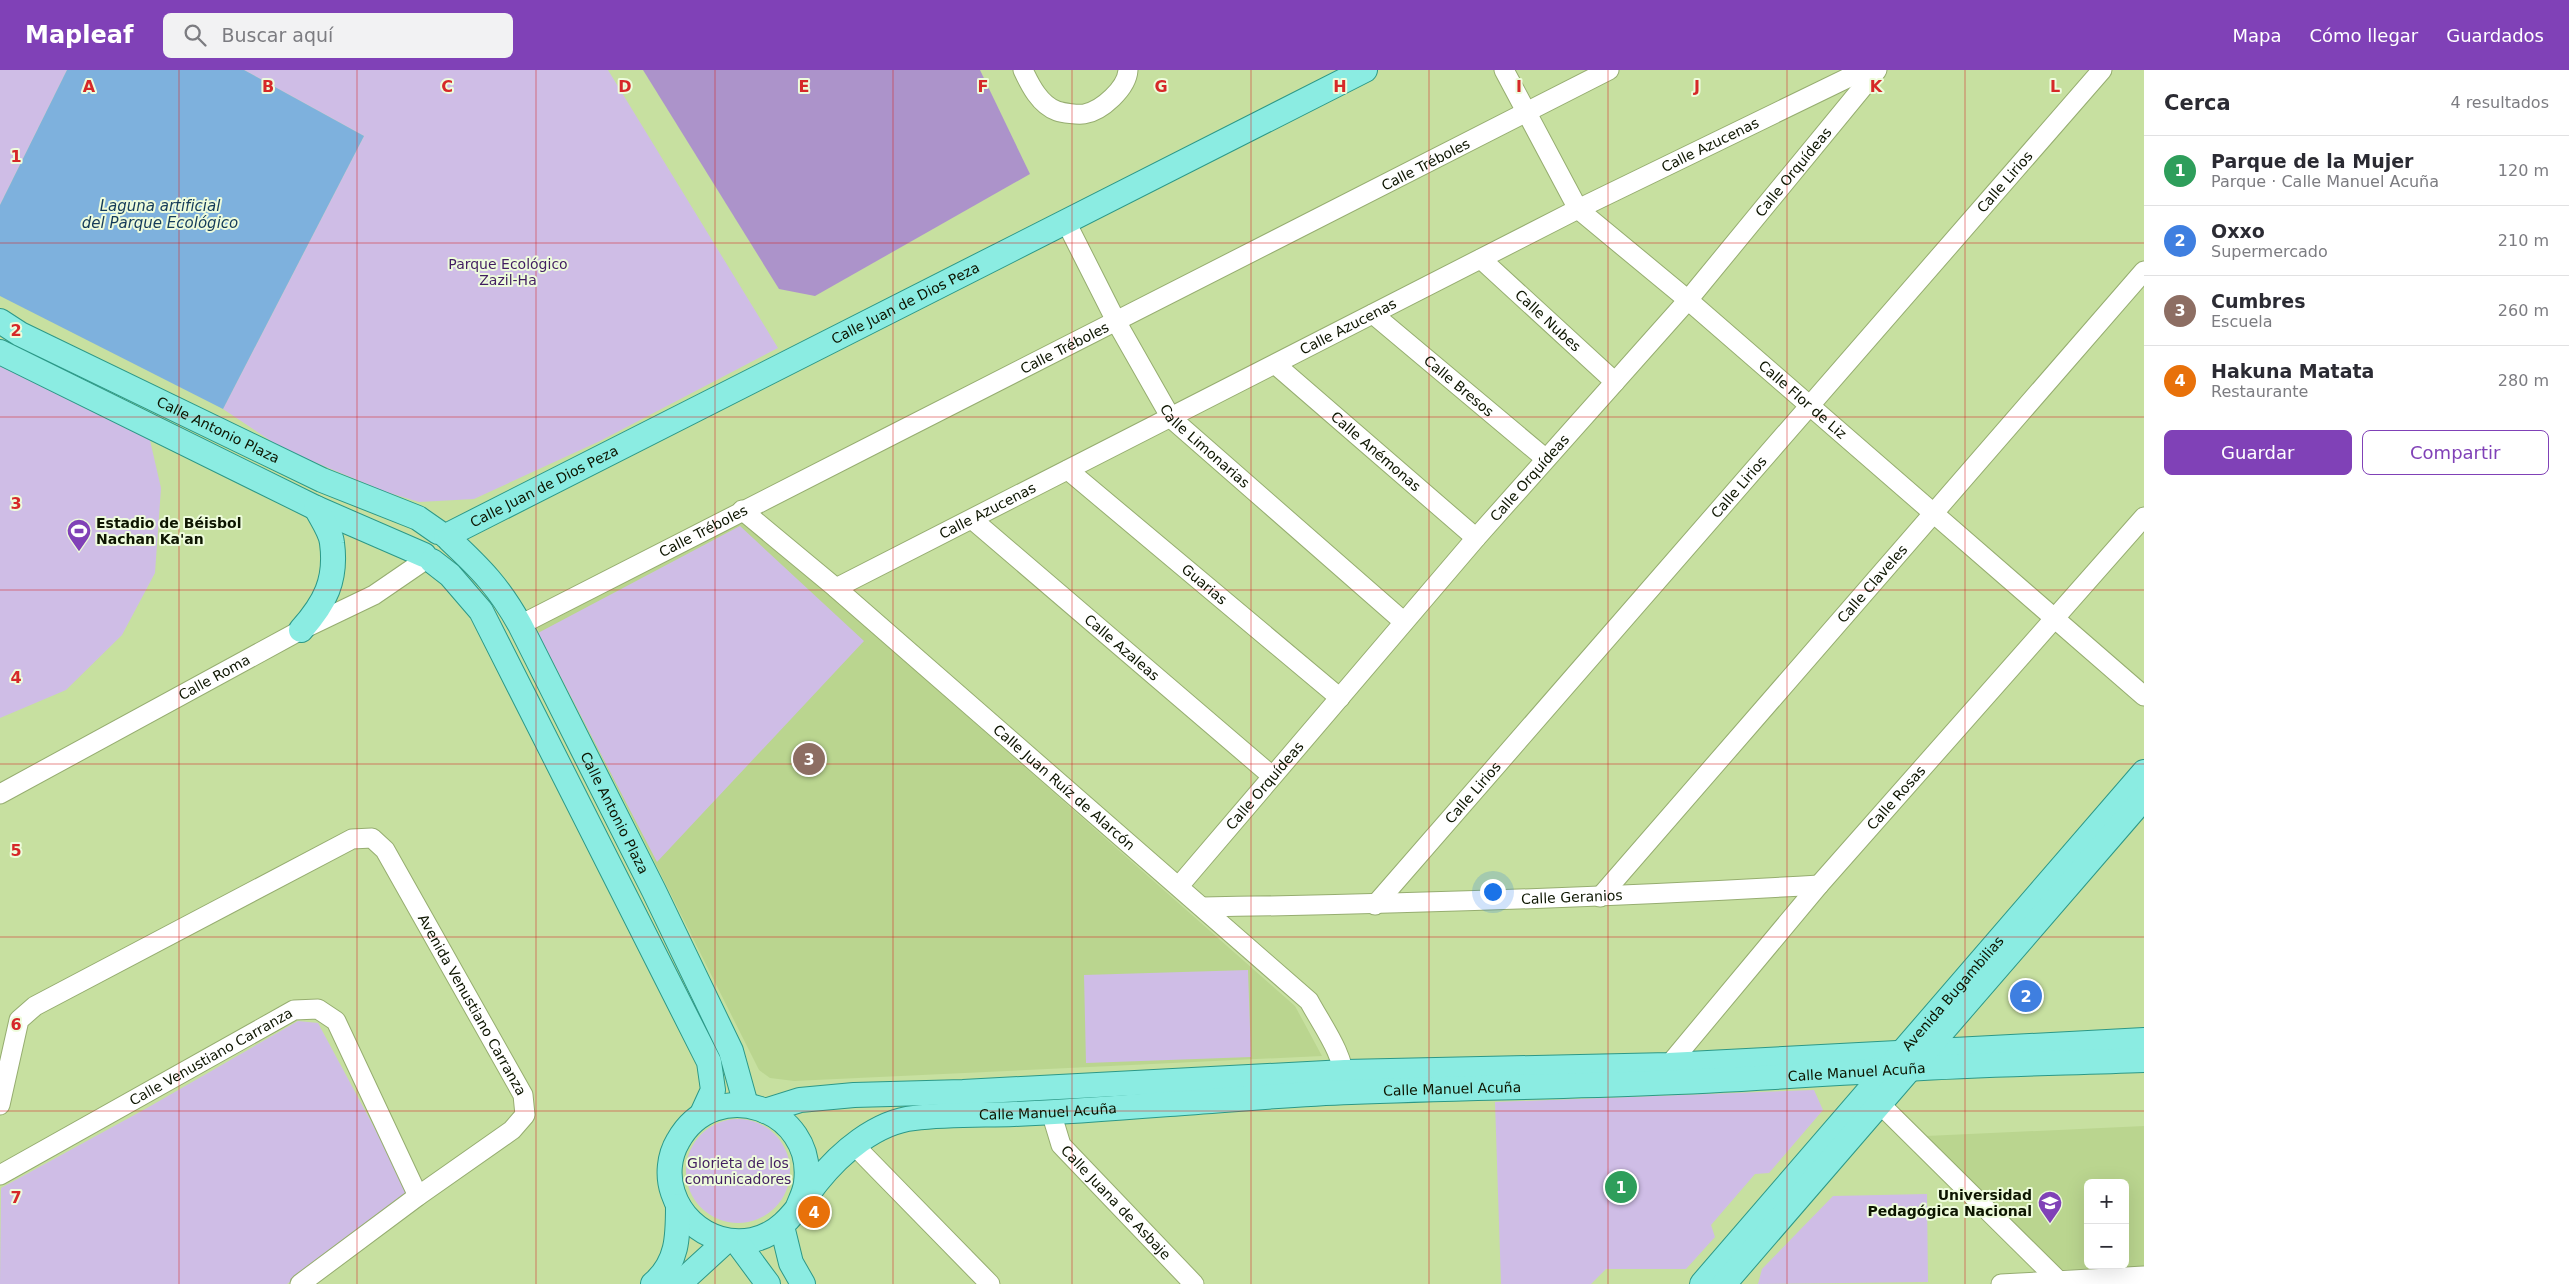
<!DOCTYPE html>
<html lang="es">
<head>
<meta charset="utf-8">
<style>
  body { margin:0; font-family:"DejaVu Sans",sans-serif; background:#f2f2f3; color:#2b2b33 }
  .controls { position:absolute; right:15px; bottom:15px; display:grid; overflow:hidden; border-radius:8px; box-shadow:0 5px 20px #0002 }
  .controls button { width:45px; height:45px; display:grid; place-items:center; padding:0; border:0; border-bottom:1px solid #e1e1e2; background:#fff; color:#2b2b33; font:25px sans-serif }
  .you { position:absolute; left:1492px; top:821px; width:18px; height:18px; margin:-12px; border:4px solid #fff; border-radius:50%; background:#1a73e8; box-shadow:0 0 0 8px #1a73e833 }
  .badge { display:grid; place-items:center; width:32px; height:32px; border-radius:50%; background:#8041b7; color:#fff; font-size:16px; font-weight:700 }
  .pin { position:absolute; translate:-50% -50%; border:2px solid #fff; box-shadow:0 1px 5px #0006 }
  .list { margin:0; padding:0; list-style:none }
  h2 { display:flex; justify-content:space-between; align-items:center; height:65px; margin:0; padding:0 20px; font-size:21px }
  h2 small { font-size:16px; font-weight:400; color:#7c7c81 }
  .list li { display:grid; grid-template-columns:32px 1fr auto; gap:15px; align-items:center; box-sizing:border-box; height:70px; padding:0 20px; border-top:1px solid #e1e1e2 }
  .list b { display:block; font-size:19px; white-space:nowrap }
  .list p { margin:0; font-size:16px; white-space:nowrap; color:#7c7c81 }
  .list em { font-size:16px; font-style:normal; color:#7c7c81 }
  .actions { display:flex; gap:10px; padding:15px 20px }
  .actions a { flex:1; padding:11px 0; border:1px solid #8041b7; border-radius:8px; text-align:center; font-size:18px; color:#8041b7 }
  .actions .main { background:#8041b7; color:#fff }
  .icon { flex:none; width:28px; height:28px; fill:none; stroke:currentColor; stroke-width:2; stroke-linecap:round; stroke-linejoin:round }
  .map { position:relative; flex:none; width:2144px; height:1214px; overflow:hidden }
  header { display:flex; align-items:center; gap:30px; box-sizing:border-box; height:70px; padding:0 25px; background:#8041b7; color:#fff }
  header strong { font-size:24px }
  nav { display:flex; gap:28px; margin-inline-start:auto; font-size:18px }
  .search { width:350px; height:45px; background:#f2f2f3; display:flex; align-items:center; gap:12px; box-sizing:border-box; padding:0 18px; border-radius:8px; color:#7c7c81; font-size:19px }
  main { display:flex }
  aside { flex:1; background:#fff }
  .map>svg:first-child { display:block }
  .built { fill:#bad58f; fill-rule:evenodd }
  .green { fill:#cfbde6 }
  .forest { fill:#ac93ca }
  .water { fill:#7eb1dd }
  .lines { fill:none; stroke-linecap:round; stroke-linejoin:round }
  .minor-casing { stroke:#96ad70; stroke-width:21 }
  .major-casing { stroke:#2c9887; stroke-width:26 }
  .minor { stroke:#fff; stroke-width:19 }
  .major { stroke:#8bece2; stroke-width:24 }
  .grid { fill:none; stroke:#d62828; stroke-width:1; stroke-opacity:0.55 }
  .labels { text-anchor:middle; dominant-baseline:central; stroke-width:4; stroke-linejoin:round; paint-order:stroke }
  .street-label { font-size:14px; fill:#0d1500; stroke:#eefcdc }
  .park-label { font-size:14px; fill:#421e61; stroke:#eefcdc }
  .poi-label { font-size:14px; font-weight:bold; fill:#0d1500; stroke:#eefcdc; text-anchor:start }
  .water-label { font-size:15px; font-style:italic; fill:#143b59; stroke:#eefcdc }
  .grid-label { font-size:16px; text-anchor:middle; font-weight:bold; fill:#d62828; stroke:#eefcdc; stroke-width:4; stroke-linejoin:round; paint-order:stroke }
</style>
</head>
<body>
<header>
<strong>Mapleaf</strong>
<div class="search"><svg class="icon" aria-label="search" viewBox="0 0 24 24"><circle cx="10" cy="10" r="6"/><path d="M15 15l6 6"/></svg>Buscar aquí</div>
<nav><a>Mapa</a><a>Cómo llegar</a><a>Guardados</a></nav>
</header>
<main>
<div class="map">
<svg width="2144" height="1214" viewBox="0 0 2144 1214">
  <rect width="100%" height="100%" fill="#c7e0a0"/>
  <!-- built -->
  <path class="built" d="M 742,447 L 1295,936 L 1322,986 L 794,1011 L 770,1008 L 759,1000 L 536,556 Z
    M 2144,1056 L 2144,1197 L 2057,1200 L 1926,1066 ZM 2088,1113 L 2125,1113 L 2125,1195 L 2088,1195 Z"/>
  <!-- green -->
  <path class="green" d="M 0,0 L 67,0 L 0,135 Z
    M 244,0 L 608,0 L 778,278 L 600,371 L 474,429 L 419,432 L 386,422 L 283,379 L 223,339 L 364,66 Z
    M 0,288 L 149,366 L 161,418 L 155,503 L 122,565 L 66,620 L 0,648 Z
    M 740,456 L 864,571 L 657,792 L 538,563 Z
    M 1248,900 L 1251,987 L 1086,993 L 1084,905 Z
    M 298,951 L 318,953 L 410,1124 L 287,1214 L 0,1214 L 1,1118 L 147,1038 Z
    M 1814,1020 L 1823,1040 L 1769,1103 L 1755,1104 L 1711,1155 L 1715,1167 L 1686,1199 L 1606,1199 L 1591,1214 L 1501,1214 L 1495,1032 Z
    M686 1101a52 52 0 1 1 104 0a52 52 0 1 1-104 0Z
    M 1927,1124 L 1928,1212 L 1758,1214 L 1762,1199 L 1833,1126 Z"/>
  <!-- forest -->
  <path class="forest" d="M 643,0 L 980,0 L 1030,104 L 815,226 L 779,219 Z"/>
  <!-- water -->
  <path class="water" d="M 67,0 L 244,0 L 364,66 L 223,339 L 0,226 L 0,135 Z"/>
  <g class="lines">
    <defs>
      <g id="minor">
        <path d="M 1023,0 C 1030,15 1040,35 1057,41 C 1063,43 1078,45 1084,44 C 1102,41 1127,18 1128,0"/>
        <path id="s1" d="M 1504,0 L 1578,139 L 1688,230 L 2144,626"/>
        <path id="s2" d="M 1066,152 L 1117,253 L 1171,348 L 1404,552"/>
        <path id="s3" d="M 1481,189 L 1615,312"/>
        <path id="s4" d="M 1373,244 L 1546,389"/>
        <path id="s5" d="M 1276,295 L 1476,468"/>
        <path id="s6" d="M 1068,400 L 1340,628"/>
        <path id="s7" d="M 742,440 L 836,518 L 1309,931 C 1323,957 1344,984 1345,1014"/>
        <path id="s8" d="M 973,450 L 1272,706"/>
        <path id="s9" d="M 836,518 L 1578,139 L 1864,0"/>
        <path id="s10" d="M 520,555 C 882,368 1247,188 1609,0"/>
        <path id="s11" d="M 0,724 L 301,560 L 374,525 L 428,488"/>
        <path id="s12" d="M 1179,816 L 1476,468 L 1688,230 L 1877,0"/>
        <path id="s13" d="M 1600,827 L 2144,201"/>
        <path id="s14" d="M 1375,835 L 2102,0"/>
        <path id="s15" d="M 1203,837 C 1409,834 1614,827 1819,815"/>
        <path id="s16" d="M 1663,1002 L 1819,815 L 2144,447"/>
        <path d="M 1879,1033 L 2062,1214"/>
        <path id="s17" d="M 0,1035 L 19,950 L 35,936 L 352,769 L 372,768 L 385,780 L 523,1025 L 525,1045 L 512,1060 L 418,1126 L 300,1214"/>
        <path id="s18" d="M 1051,1042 L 1061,1075 L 1194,1214"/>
        <path d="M 854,1075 L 990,1214"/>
        <path id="s19" d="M 0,1105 L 294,940 L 318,939 L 336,951 L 418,1126"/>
        <path d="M 2001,1214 L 2144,1206"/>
      </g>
      <g id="major">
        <path id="s20" d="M 0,251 L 20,264 L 322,410 L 418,448 L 438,462"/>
        <path d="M 0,282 L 316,438 L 424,485"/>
        <path id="s21" d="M 446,466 L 1365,0"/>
        <path id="s22" d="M 450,470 C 481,499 499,517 520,555 L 654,821 L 731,981 L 746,1035"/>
        <path d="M 432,491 L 450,505 L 481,541 L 709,992 L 713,1020 L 702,1044"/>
        <path d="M 301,560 C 325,533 337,510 332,473 C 331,462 321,448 316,438"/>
        <path d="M 765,1041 L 800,1030 L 854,1025 L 963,1022 L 1345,1002 L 1669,995 L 2144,970"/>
        <path id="s23" d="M 797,1139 C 800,1131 805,1122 806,1113 C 816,1038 715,1004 678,1071 C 669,1086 667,1106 673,1123 C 688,1169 746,1188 783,1154 C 797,1142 806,1126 817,1112 C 840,1083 876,1052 914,1048 C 947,1044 981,1045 1014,1044 C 1066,1042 1118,1038 1169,1034 C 1230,1030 1290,1024 1351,1022 C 1451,1018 1552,1017 1652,1013 C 1737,1010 1822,1004 1907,999 C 1986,994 2065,993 2144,990"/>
        <path d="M 782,1156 L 791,1193 L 803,1214"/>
        <path d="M 737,1172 L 768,1214"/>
        <path d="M 653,1214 C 678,1193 678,1166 678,1136"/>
        <path d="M 679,1214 L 726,1171"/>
        <path id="s24" d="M 1702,1214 L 2144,702"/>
        <path d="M 1724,1214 L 2144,728"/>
      </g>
    </defs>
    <!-- minor casing -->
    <use href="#minor" class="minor-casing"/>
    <!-- major casing -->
    <use href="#major" class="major-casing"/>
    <!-- minor -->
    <use href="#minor" class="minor"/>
    <!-- major -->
    <use href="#major" class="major"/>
  </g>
  <!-- grid -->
  <path class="grid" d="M 179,0 L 179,1214M 357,0 L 357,1214M 536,0 L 536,1214M 715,0 L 715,1214M 893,0 L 893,1214M 1072,0 L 1072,1214M 1251,0 L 1251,1214M 1429,0 L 1429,1214M 1608,0 L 1608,1214M 1787,0 L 1787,1214M 1965,0 L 1965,1214M 0,173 L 2144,173M 0,347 L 2144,347M 0,520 L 2144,520M 0,694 L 2144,694M 0,867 L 2144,867M 0,1041 L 2144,1041"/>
  <!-- icons -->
  <defs>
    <symbol id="stadium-pin" viewBox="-11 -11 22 30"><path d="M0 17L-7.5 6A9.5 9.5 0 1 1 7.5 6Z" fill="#8041b7" stroke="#eefcdc"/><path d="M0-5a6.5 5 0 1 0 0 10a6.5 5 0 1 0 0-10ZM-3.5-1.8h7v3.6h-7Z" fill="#fff"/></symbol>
    <symbol id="university-pin" viewBox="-11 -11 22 30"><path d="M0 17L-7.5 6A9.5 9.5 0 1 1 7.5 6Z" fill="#8041b7" stroke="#eefcdc"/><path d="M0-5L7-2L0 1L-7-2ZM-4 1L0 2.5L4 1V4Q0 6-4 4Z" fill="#fff"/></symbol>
  </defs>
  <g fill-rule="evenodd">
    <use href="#stadium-pin" x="65" y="447" width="28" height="38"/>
    <use href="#university-pin" x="2036" y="1119" width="28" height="38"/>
  </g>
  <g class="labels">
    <!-- street labels -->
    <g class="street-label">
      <text stroke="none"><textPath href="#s9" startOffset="980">Calle Azucenas</textPath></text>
      <text stroke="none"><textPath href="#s10" startOffset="1016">Calle Tréboles</textPath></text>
      <text stroke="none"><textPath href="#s12" startOffset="942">Calle Orquídeas</textPath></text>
      <text stroke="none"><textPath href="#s14" startOffset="959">Calle Lirios</textPath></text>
      <text stroke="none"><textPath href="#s21" startOffset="515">Calle Juan de Dios Peza</textPath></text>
      <text stroke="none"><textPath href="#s3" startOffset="91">Calle Nubes</textPath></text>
      <text stroke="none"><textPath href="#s9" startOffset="575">Calle Azucenas</textPath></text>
      <text stroke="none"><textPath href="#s10" startOffset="611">Calle Tréboles</textPath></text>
      <text stroke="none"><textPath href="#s4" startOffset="112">Calle Bresos</textPath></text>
      <text stroke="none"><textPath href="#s1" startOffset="452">Calle Flor de Liz</textPath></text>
      <text stroke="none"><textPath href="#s20" startOffset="244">Calle Antonio Plaza</textPath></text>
      <text stroke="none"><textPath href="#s2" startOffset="266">Calle Limonarias</textPath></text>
      <text stroke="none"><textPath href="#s5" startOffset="132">Calle Anémonas</textPath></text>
      <text stroke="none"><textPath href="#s12" startOffset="538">Calle Orquídeas</textPath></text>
      <text stroke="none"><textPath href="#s21" startOffset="110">Calle Juan de Dios Peza</textPath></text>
      <text stroke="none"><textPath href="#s14" startOffset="554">Calle Lirios</textPath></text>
      <text stroke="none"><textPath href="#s9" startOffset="170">Calle Azucenas</textPath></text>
      <text stroke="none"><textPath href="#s10" startOffset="206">Calle Tréboles</textPath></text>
      <text stroke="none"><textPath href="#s6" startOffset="178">Guarias</textPath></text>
      <text stroke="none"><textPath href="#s13" startOffset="415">Calle Claveles</textPath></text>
      <text stroke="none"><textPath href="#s8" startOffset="196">Calle Azaleas</textPath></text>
      <text stroke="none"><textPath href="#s11" startOffset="244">Calle Roma</textPath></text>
      <text stroke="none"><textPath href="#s12" startOffset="132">Calle Orquídeas</textPath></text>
      <text stroke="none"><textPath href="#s7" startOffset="425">Calle Juan Ruíz de Alarcón</textPath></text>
      <text stroke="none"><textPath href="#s14" startOffset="149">Calle Lirios</textPath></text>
      <text stroke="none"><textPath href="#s16" startOffset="360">Calle Rosas</textPath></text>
      <text stroke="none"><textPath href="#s22" startOffset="321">Calle Antonio Plaza</textPath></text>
      <text stroke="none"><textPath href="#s15" startOffset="369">Calle Geranios</textPath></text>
      <text stroke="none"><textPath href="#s24" startOffset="384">Avenida Bugambilias</textPath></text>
      <text stroke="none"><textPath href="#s17" startOffset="682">Avenida Venustiano Carranza</textPath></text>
      <text stroke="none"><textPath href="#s19" startOffset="242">Calle Venustiano Carranza</textPath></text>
      <text stroke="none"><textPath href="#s23" startOffset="1525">Calle Manuel Acuña</textPath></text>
      <text stroke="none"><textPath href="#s23" startOffset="1120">Calle Manuel Acuña</textPath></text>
      <text stroke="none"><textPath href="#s23" startOffset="715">Calle Manuel Acuña</textPath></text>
      <text stroke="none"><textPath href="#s18" startOffset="114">Calle Juana de Asbaje</textPath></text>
    </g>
    <!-- park labels -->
    <g class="park-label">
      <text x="508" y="194">Parque Ecológico<tspan x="508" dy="16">Zazil-Ha</tspan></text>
      <text x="738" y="1093">Glorieta de los<tspan x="738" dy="16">comunicadores</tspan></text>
    </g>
    <!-- poi labels -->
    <g class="poi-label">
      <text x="96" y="453">Estadio de Béisbol<tspan x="96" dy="16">Nachan Ka'an</tspan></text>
      <text x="2032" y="1125" text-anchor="end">Universidad<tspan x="2032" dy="16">Pedagógica Nacional</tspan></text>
    </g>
    <!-- water labels -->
    <g class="water-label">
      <text x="160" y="136">Laguna artificial<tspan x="160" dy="17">del Parque Ecológico</tspan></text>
    </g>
  </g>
  <g class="grid-label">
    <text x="89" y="22">A</text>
    <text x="268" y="22">B</text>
    <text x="447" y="22">C</text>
    <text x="625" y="22">D</text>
    <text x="804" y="22">E</text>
    <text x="983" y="22">F</text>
    <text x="1161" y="22">G</text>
    <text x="1340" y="22">H</text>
    <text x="1519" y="22">I</text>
    <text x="1697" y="22">J</text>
    <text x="1876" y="22">K</text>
    <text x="2055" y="22">L</text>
    <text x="16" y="92">1</text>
    <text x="16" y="266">2</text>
    <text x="16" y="439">3</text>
    <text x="16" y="613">4</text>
    <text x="16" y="786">5</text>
    <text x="16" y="960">6</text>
    <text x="16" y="1133">7</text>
  </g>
</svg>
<div class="controls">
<button>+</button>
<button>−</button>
</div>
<div class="you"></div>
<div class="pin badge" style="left:1621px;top:1117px;background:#2e9e5b">1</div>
<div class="pin badge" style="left:2026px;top:926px;background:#3f7fe0">2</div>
<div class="pin badge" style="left:809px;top:689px;background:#8d6e63">3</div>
<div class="pin badge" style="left:814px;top:1142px;background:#e8710a">4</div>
</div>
<aside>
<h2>Cerca<small>4 resultados</small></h2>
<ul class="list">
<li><span class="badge" style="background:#2e9e5b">1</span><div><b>Parque de la Mujer</b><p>Parque · Calle Manuel Acuña</p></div><em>120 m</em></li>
<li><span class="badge" style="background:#3f7fe0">2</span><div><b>Oxxo</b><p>Supermercado</p></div><em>210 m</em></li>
<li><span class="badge" style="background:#8d6e63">3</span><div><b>Cumbres</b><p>Escuela</p></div><em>260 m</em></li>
<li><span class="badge" style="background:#e8710a">4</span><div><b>Hakuna Matata</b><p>Restaurante</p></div><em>280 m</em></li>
</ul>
<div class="actions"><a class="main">Guardar</a><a>Compartir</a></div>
</aside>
</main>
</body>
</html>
